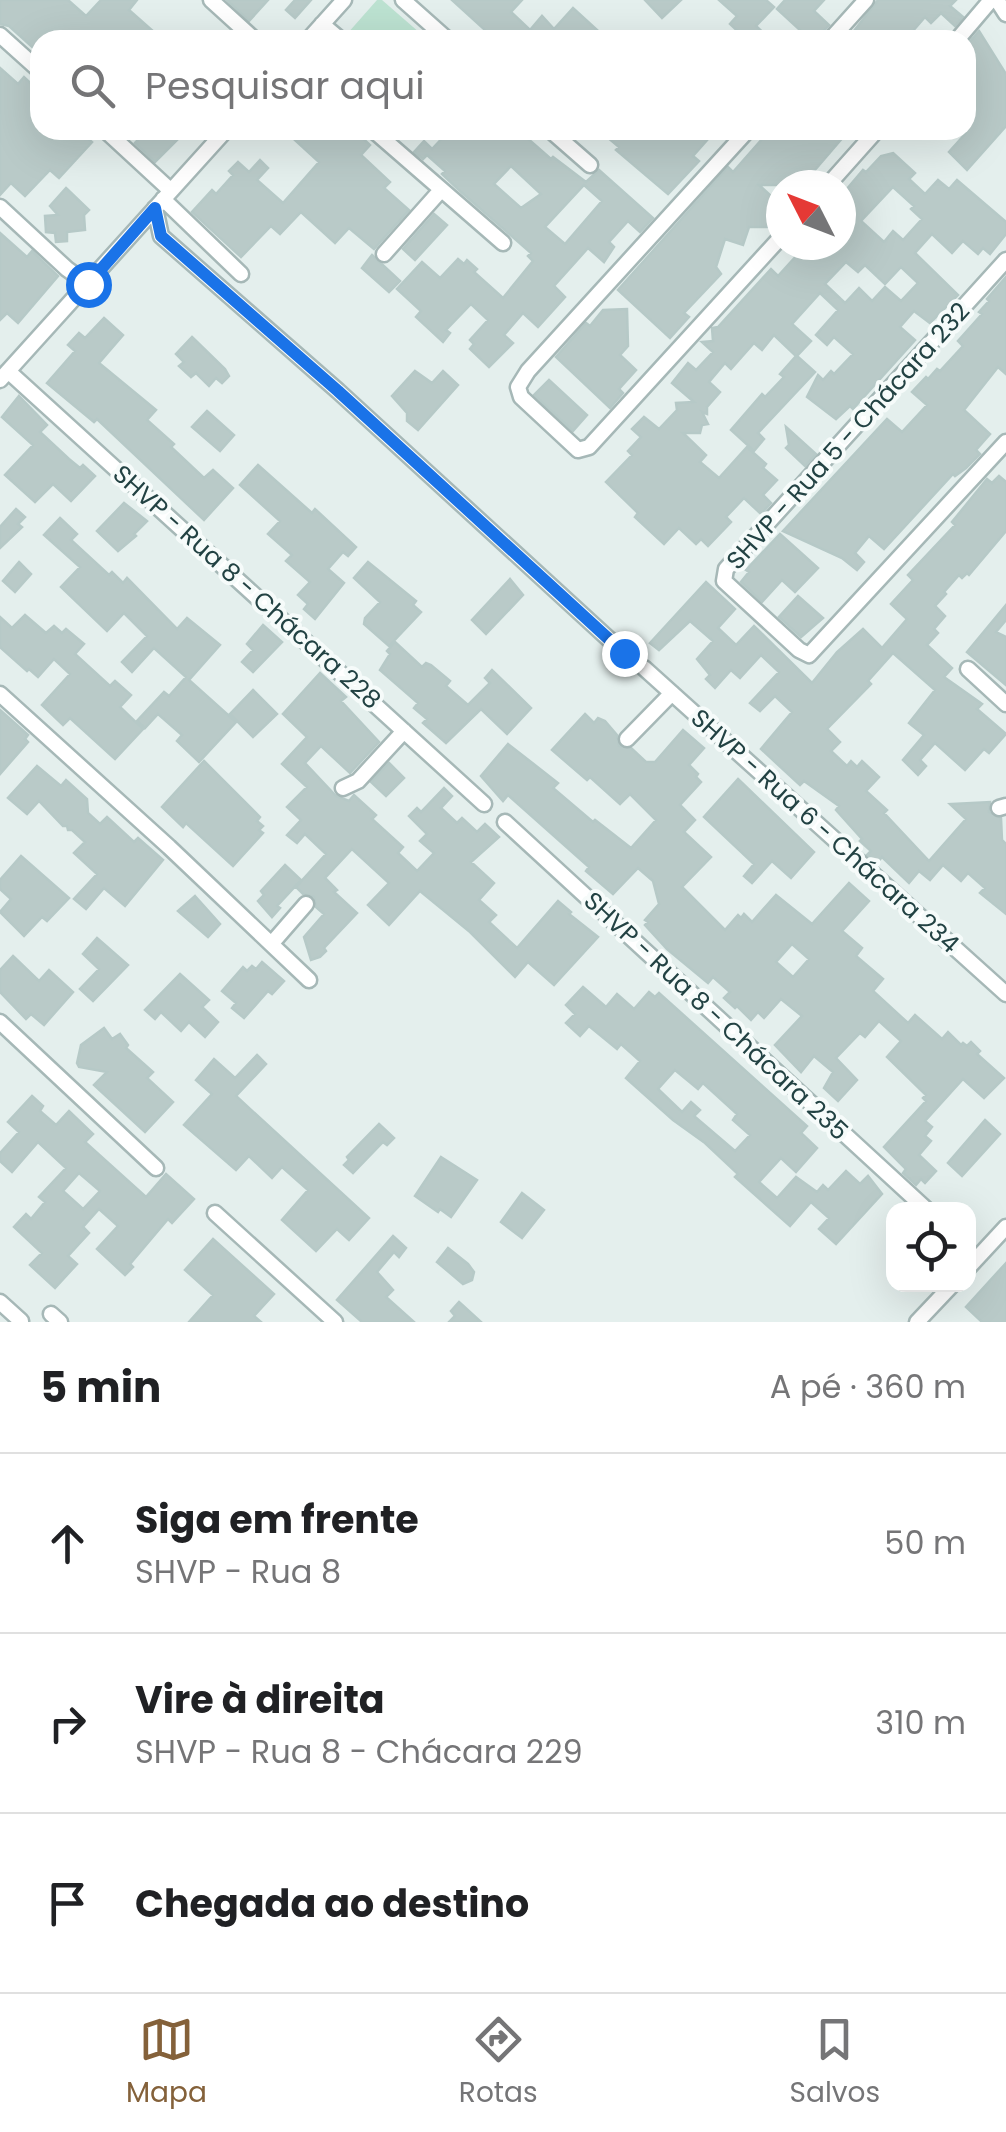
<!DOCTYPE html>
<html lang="pt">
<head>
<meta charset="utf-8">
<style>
  body { margin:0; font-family:Poppins,sans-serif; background:#f2f2f2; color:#202124 }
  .controls { position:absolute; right:30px; bottom:30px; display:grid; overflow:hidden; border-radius:20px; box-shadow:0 10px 40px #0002 }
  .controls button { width:90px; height:90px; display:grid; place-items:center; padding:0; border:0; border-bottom:2px solid #e0e0e0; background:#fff; color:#202124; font:50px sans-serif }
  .compass { position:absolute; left:766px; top:170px; width:90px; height:90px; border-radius:50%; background:#fff; box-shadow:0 10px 40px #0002; rotate:312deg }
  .stop { position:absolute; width:30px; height:30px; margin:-22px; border:8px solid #1a73e8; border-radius:50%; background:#fff }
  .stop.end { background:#1a73e8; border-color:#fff; box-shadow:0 2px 10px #0008 }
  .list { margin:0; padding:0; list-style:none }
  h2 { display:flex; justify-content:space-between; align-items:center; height:130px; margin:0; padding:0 40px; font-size:42px }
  h2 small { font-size:32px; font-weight:400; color:#757577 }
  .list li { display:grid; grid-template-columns:65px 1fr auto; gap:30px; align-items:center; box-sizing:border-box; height:180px; padding:0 40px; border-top:2px solid #e0e0e0 }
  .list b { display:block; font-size:38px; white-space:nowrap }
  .list p { margin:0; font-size:32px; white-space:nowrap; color:#757577 }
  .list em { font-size:32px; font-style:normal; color:#757577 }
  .icon { flex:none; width:55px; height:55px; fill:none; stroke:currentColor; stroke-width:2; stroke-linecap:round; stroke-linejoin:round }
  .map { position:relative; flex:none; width:1006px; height:1322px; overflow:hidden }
  .search { position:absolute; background:#fff; box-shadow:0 10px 40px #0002; left:30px; right:30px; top:30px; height:110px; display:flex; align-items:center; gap:25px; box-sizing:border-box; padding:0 35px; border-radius:30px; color:#757577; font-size:38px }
  .sheet { height:670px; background:#fff }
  nav { display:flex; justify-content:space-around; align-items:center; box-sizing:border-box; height:140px; border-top:2px solid #e0e0e0; background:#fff; font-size:28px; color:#757577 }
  nav a { display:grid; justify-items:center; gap:5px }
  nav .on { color:#84613a }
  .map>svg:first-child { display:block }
  .green { fill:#bce2d1 }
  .building { fill:#b9cac8; stroke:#b6c9c7; stroke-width:2.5; fill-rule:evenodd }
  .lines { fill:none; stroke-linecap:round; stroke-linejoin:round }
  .minor-casing { stroke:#a6b8b7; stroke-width:19 }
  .minor { stroke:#fff; stroke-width:14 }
  .route { stroke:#1a73e8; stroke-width:12 }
  .labels { text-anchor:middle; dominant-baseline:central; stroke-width:8; stroke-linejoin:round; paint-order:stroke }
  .street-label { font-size:25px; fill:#224243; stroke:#f6fbfa }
</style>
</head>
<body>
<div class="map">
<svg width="1006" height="1322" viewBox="0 0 1006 1322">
  <rect width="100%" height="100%" fill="#e4efed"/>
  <!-- green -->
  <path class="green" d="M 377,0 L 382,0 L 428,40 L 354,40 L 347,34 Z"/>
  <!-- building -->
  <path class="building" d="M 0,0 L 68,0 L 86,16 L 101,0 L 137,0 L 129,10 L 163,40 L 40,40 L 40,54 L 9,26 L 0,24 Z
    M 227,0 L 268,0 L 249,21 Z
    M 295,0 L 311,0 L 295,18 L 286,10 Z
    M 452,0 L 522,0 L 511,12 L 530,30 L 542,16 L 554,29 L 573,8 L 608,40 L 496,40 Z
    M 645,0 L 681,0 L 662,18 Z
    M 719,0 L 766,0 L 774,7 L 756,26 L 771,40 L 747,40 L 730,24 L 737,16 Z
    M 785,0 L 824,0 L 814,11 L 829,25 L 815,40 L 785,40 L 800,30 L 777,9 Z
    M 878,0 L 956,0 L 950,6 L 963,17 L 955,26 L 941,13 L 931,23 L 925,17 L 905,40 L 847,40 Z
    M 979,31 L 1006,74 L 1006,126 L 967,170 L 949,152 L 966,133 L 966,46 Z
    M 0,68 L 18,84 L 24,77 L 40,92 L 40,130 L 78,130 L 92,142 L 59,178 L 50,170 L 25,196 L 11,183 L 0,195 Z
    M 147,130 L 187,130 L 155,162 L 135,143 Z
    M 284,130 L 354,130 L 370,145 L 361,155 L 390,182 L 384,188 L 409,210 L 374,249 L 349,228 L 335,243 L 301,212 L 280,234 L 271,226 L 241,257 L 192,212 L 212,190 L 216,194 L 233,175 L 229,171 L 238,162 L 249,172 L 260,160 L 268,168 L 257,180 L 283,203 L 319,162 Z
    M 450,130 L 518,130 L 551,159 L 553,157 L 586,182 L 599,170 L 653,218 L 640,232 L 628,221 L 609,242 L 614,247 L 604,262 L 588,248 L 554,286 L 565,297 L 538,327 L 523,313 L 504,335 L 513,343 L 489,367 L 470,349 L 474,344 L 470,340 L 488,320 L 471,304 L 446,330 L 450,333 L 443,342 L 416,317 L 421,311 L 397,289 L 422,262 L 440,278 L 458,259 L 464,264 L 467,260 L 477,269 L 474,272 L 503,298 L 533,261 L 528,256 L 531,253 L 460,191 L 442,174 L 445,171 L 427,155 L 423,159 L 414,152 L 424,141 L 432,149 ZM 511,166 L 541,194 L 521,208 L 494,184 ZM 584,185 L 602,201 L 565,244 L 545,227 Z
    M 614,130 L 716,130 L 693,156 L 699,161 L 668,194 L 616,150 L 619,147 L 607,137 Z
    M 770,130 L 838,130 L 844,136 L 802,185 L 759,185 L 781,205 L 781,211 L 767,227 L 749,227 L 743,245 L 725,239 L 716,267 L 721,274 L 684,313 L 689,317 L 670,338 L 618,290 L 728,167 L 733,172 Z
    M 893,153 L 915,173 L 909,179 L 925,194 L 938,180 L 949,189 L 957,180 L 1006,222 L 1006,234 L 990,254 L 983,248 L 978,254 L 963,241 L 952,253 L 932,234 L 915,253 L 958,295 L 930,323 L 914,311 L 900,327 L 915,340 L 853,409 L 850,406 L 836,419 L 807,397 L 818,375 L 823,380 L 831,371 L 834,374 L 853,354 L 834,337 L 827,345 L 816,335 L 838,310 L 820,293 L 792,324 L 811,341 L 797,356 L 815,372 L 758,433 L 764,439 L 754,451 L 731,430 L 762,394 L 765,397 L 784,377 L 780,374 L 796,356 L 774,335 L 762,350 L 754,343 L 731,369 L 725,363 L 709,382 L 720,392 L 707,407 L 707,414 L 702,412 L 708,424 L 702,425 L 700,433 L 683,433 L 706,455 L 700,462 L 719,478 L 747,447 L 766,464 L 763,468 L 777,480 L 763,495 L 771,503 L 761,514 L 744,498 L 726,517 L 731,522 L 708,546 L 701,539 L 696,544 L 679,528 L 664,544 L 635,517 L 638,513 L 606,482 L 632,455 L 628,451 L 641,437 L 632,429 L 644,417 L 659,429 L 677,410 L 676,403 L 694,402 L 672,383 L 688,363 L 696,370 L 713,352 L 702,342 L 713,341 L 712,328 L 718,327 L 771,269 L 778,276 L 798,254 L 795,252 L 801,245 L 841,245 L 841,196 L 863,170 L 866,172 L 881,156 ZM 893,187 L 914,206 L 911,209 L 922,219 L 903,240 L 893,231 L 884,242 L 861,221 ZM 846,262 L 858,272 L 865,265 L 885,284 L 901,267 L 918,283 L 901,301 L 885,287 L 872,301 L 859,288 L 845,303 L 825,284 Z
    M 66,188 L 89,210 L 84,215 L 85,230 L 67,232 L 67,241 L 56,242 L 55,233 L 46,232 L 45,216 L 58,215 L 50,206 Z
    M 434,214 L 447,225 L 415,260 L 403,249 Z
    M 0,233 L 27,257 L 32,251 L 58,276 L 18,323 L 7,313 L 0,320 Z
    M 372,255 L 400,281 L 389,292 L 362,268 Z
    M 1006,277 L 1006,374 L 998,367 L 964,410 L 990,434 L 976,450 L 980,454 L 966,468 L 955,476 L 953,474 L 884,549 L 869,536 L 855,553 L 864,562 L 857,570 L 842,558 L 783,531 L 887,419 L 902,432 L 927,405 L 912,392 L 926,377 L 928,379 L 937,369 L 940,371 L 963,346 L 958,341 L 982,314 L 979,312 L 989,301 L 987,299 Z
    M 627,309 L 628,346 L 620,355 L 636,370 L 619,389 L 623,393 L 610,408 L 556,357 L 586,323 L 590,326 L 603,310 Z
    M 104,318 L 123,335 L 99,363 L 156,410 L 147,420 L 174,444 L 171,447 L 204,478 L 213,470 L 233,488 L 204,520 L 97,419 L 94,422 L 47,383 L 75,351 L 68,345 L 79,333 L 85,338 Z
    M 192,337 L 225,369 L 229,376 L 222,383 L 216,378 L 209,386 L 196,373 L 191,377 L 179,366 L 184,362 L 176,354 Z
    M 415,371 L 432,383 L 443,371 L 458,385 L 418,430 L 407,421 L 407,413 L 392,396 Z
    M 549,380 L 587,415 L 573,431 L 534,395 Z
    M 19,396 L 47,425 L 40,432 L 69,459 L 80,468 L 83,465 L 95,476 L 71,501 L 53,484 L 35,502 L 5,475 L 33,445 L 2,417 Z
    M 207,411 L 234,435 L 220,451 L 192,427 Z
    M 786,427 L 816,454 L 805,466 L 786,448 L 789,445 Z
    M 258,465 L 312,513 L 315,509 L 356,547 L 348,556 L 343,552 L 328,569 L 344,583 L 315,619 L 304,609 L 308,604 L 298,595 L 310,582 L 286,561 L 292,555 L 268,534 L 280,521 L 240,485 Z
    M 999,476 L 1006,482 L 1006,531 L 969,575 L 967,573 L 962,578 L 959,575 L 944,592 L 946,594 L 935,606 L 945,616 L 934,629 L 938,633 L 927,645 L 952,668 L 944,677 L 982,704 L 977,709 L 1006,734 L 989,753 L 984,749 L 965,770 L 935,743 L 920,760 L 926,766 L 918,775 L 903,760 L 924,735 L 909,723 L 935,690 L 893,653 L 868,681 L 871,684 L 827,729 L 840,742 L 831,751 L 847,766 L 851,761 L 857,767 L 862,761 L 879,777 L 866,791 L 887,810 L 884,813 L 929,861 L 966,819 L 950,804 L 990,802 L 989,812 L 1001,818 L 1002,840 L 1006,844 L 1006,914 L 980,893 L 985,888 L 968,873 L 961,881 L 943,865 L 930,880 L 919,871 L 909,883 L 882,857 L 877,863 L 867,855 L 871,851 L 860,841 L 862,839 L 836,810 L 839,806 L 804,781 L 800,785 L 761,749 L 792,712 L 775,696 L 760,711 L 750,703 L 779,672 L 761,655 L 740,678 L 731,670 L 715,688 L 706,679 L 710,675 L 697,659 L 713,641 L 690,621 L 659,650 L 650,643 L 706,582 L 735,609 L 718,628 L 736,645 L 754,626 L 812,683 L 837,652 L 863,629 L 882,648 L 907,619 L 891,604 L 913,580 L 908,575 L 955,525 L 952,522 L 987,479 L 992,483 Z
    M 124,503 L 147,521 L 134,534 L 136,536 L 118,551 L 97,531 Z
    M 16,509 L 25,517 L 18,524 L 22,527 L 0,548 L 0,527 Z
    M 60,518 L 77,534 L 71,540 L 109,575 L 112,572 L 123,583 L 127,578 L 177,629 L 187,618 L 220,645 L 189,680 L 236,722 L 199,762 L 177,741 L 182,735 L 158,714 L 145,728 L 137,721 L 164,692 L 169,696 L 186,677 L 154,648 L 132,672 L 122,662 L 147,636 L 124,613 L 107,631 L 61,587 L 80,567 L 44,535 Z
    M 780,534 L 818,568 L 795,592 L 782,580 L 762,602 L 741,582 L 749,572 L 746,570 Z
    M 19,562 L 31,574 L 15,592 L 3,581 Z
    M 368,562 L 416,601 L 413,605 L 421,612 L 389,646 L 364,624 L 365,618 L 380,602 L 354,578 Z
    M 510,579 L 523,595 L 486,634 L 472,620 Z
    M 798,596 L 823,618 L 801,637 L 779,617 Z
    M 1006,605 L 1006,620 L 996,632 L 1006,637 L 1006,685 L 967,652 Z
    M 25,615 L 46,633 L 54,626 L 62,633 L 66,629 L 84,644 L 75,654 L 110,686 L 115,681 L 131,695 L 120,707 L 143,729 L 115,759 L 70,718 L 63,725 L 42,705 L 70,674 L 54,659 L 38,677 L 29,669 L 27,671 L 0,647 L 0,617 L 12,628 Z
    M 263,625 L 282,642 L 253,672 L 242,662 L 253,650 L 247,644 Z
    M 395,642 L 422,667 L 426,663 L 431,665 L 450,681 L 446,686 L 468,705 L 490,683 L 485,678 L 492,670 L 531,708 L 507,734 L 481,709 L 446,743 L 423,723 L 427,719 L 414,708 L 418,703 L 380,670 L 390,654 L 387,651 Z
    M 320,673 L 346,697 L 341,701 L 379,742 L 350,773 L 321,746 L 305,763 L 336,796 L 349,801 L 354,795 L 376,815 L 372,819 L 403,847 L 398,853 L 417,871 L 434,853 L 420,841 L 427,834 L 409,816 L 417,808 L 421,812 L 444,788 L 452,796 L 441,808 L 457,823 L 462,818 L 477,832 L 485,824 L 499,837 L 471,862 L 494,883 L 479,900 L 496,915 L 489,922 L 517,948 L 558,901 L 571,912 L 569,914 L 598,937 L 554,985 L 528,962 L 515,977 L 470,932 L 420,891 L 389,925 L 368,905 L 389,883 L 352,849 L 325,878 L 337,890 L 334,892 L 357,913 L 324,948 L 326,951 L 320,957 L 311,960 L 304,937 L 324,914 L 316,907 L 314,897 L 303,894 L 296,887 L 326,854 L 305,834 L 297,843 L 287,835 L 301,820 L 287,807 L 307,787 L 282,764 L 307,737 L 283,714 Z
    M 253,690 L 277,714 L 253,737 L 230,714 Z
    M 0,710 L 28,735 L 25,739 L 28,742 L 0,774 Z
    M 585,714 L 594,723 L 598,718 L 605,721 L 617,735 L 619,746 L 631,748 L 646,762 L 655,762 L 683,730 L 704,748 L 689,765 L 698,774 L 696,777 L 701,782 L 680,805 L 695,820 L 684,832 L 711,857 L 682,887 L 725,930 L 738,915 L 741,918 L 744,914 L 752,922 L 776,895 L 812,924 L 849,883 L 869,901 L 842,931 L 862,948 L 856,956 L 883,979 L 873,991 L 908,1023 L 915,1015 L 942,1039 L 948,1032 L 961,1045 L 963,1043 L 967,1046 L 971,1042 L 980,1051 L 977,1054 L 1004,1078 L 984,1098 L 963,1079 L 925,1121 L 932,1127 L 925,1136 L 931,1141 L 919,1155 L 936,1171 L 925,1183 L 921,1179 L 916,1185 L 903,1173 L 906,1169 L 884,1147 L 926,1101 L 923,1098 L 926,1095 L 887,1057 L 901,1041 L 879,1021 L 865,1037 L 860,1033 L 836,1058 L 857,1080 L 838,1101 L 824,1088 L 833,1072 L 814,1056 L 801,1072 L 775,1045 L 802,1016 L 781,999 L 764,1018 L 758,1012 L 751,1020 L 737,1006 L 735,1008 L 724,998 L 730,992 L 713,977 L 708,983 L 667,949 L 645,925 L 648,922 L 645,920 L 659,904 L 653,881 L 638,868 L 613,894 L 586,871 L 589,867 L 508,795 L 503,801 L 481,776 L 508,744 L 558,783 L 553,788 L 593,822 L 595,820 L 631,848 L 656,820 L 630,794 L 620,804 L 590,777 L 587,780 L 552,750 ZM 792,944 L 809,959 L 793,977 L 776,962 Z
    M 204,761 L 260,817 L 257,821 L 263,826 L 259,830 L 263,833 L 233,866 L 186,823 L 183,827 L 162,807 Z
    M 389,763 L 404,778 L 386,796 L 371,782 Z
    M 37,766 L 61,786 L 66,780 L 87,799 L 88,813 L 100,824 L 107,817 L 134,842 L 138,838 L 163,860 L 125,906 L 104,888 L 86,909 L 74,899 L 97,874 L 74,853 L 85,842 L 72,830 L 68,830 L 67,826 L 63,826 L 39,801 L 27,814 L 8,798 Z
    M 738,779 L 814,852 L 791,878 L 772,861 L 752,883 L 744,876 L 754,864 L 704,817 Z
    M 21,856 L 69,898 L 47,921 L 42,917 L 24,936 L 0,912 L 11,899 L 0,889 L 0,880 Z
    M 285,865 L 301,880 L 277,906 L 280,908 L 272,917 L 258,901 L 264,895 L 261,891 Z
    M 195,896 L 220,924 L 208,937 L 178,911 Z
    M 97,938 L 128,965 L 93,1001 L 80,989 L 99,969 L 83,954 Z
    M 13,956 L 39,981 L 49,970 L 73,992 L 44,1025 L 31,1014 L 26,1019 L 0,992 L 0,970 Z
    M 262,962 L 284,981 L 272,994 L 268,991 L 244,1018 L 232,1008 L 236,1003 L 222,991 L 243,967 L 247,971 L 252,966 L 256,969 Z
    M 180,974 L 209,1000 L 202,1007 L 218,1022 L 205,1037 L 189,1022 L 181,1031 L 161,1012 L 155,1019 L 145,1010 Z
    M 583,987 L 606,1007 L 617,994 L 634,1009 L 649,992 L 655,997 L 659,993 L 807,1126 L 801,1133 L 817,1148 L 796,1172 L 781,1158 L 759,1182 L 777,1198 L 796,1177 L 817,1192 L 823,1185 L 828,1190 L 846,1171 L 860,1184 L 868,1176 L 882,1194 L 836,1244 L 819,1229 L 829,1218 L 811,1202 L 790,1226 L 735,1177 L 738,1174 L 705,1143 L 673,1120 L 626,1078 L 640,1061 L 621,1044 L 617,1049 L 589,1026 L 580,1036 L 566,1023 L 575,1014 L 566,1005 ZM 675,1070 L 698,1089 L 703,1083 L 737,1114 L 733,1120 L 750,1135 L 735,1151 L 694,1116 L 700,1110 L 691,1102 L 682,1112 L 658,1089 Z
    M 104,1028 L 112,1039 L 120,1034 L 128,1045 L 126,1048 L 153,1072 L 147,1078 L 173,1102 L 145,1132 L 94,1085 L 107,1072 L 79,1067 L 77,1063 L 81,1045 Z
    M 257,1055 L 266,1064 L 236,1096 L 369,1218 L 349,1240 L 337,1229 L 316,1251 L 282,1220 L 308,1190 L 282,1167 L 272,1178 L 249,1156 L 236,1170 L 184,1125 L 212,1094 L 196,1080 L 214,1059 L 235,1078 Z
    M 32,1096 L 43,1106 L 40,1111 L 56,1125 L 69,1111 L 93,1134 L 85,1142 L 146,1197 L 166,1174 L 194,1199 L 172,1223 L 168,1219 L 130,1264 L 133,1267 L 125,1275 L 97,1249 L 118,1226 L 99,1209 L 83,1227 L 89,1233 L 68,1256 L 77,1264 L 55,1288 L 30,1265 L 42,1253 L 14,1227 L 26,1214 L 31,1219 L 45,1202 L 39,1197 L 66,1168 L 38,1142 L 12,1172 L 0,1161 L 0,1153 L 19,1132 L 8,1122 ZM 79,1173 L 100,1191 L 83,1209 L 63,1191 Z
    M 985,1120 L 1000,1134 L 962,1176 L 948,1163 Z
    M 379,1124 L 394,1138 L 387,1145 L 383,1142 L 353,1173 L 344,1165 L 349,1160 L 347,1157 Z
    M 441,1157 L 477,1180 L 451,1217 L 440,1209 L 438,1212 L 415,1196 Z
    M 522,1193 L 544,1210 L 522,1238 L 501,1222 Z
    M 393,1236 L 406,1248 L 399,1257 L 394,1252 L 377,1272 L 393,1290 L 386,1297 L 414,1322 L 362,1322 L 337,1300 Z
    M 213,1239 L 274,1294 L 254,1316 L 261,1322 L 189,1322 L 213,1295 L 185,1270 Z
    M 448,1248 L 468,1264 L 474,1272 L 472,1280 L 463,1284 L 437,1262 Z
    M 1006,1263 L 1006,1322 L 982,1322 L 966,1307 Z
    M 459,1302 L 481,1322 L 449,1322 L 455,1316 L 451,1311 Z"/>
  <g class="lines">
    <defs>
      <path id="minor" d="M 211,0 L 255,40
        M 403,0 L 448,40
        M 997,0 L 1006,14
        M 322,24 L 341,40
        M 0,35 L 40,71
        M 308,40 L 344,0
        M 830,40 L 866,0
        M 957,40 L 991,0
        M 105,130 L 170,190
        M 373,130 L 503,243
        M 550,130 L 590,165
        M 748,130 L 528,371 L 518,387 L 521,397 L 578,450 L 589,447 L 781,237
        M 828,185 L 877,130
        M 163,199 L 241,274
        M 0,207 L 67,269 L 88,284
        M 155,208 L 161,236 L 338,391 L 624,653
        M 384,254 L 441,190
        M 1006,260 L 726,569 L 724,581 L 799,650 L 809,655 L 1006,442
        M 8,371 L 484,804
        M 0,380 L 226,130
        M 644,668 L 1006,994
        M 968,669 L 1006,704
        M 0,694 L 169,847 L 309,980
        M 627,739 L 672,693
        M 343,788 L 358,781 L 404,731
        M 999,808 L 1006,806
        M 505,822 L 927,1210
        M 273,942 L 306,904
        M 0,1022 L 156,1168
        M 215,1213 L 335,1322
        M 968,1268 L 1006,1227
        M 0,1302 L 21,1321
        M 51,1314 L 60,1322
        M 917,1322 L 953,1284"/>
    </defs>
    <!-- minor casing -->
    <use href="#minor" class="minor-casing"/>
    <!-- minor -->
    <use href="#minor" class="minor"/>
  </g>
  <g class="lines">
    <!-- route -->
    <path class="route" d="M 88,284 L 155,208 L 161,236 L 338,391 L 624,653"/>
  </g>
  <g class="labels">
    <!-- street labels -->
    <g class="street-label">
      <text transform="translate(848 436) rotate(-48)">SHVP - Rua 5 - Chácara 232</text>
      <text transform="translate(247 587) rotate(42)">SHVP - Rua 8 - Chácara 228</text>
      <text transform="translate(825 831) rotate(42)">SHVP - Rua 6 - Chácara 234</text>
      <text transform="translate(716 1016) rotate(43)">SHVP - Rua 8 - Chácara 235</text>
    </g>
  </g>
</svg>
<div class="controls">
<button><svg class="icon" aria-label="locate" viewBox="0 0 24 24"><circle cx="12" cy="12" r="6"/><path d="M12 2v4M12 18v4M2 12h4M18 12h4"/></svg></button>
</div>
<svg class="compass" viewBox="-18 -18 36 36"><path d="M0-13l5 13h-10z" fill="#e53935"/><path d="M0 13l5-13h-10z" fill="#757577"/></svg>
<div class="stop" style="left:88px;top:284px"></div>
<div class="stop end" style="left:624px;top:653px"></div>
<div class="search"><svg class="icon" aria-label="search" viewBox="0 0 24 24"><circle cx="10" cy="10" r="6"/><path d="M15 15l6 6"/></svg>Pesquisar aqui</div>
</div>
<section class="sheet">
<h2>5 min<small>A pé · 360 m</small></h2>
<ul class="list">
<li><svg class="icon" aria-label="ahead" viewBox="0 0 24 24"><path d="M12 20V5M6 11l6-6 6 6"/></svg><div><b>Siga em frente</b><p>SHVP - Rua 8</p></div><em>50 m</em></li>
<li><svg class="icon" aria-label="right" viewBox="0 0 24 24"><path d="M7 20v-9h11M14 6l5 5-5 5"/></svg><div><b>Vire à direita</b><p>SHVP - Rua 8 - Chácara 229</p></div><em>310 m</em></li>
<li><svg class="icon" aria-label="arrive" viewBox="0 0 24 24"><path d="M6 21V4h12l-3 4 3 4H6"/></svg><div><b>Chegada ao destino</b></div></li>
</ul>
</section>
<nav>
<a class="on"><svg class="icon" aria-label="map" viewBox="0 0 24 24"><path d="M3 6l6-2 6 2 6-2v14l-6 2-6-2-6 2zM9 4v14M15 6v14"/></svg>Mapa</a>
<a><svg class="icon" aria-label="directions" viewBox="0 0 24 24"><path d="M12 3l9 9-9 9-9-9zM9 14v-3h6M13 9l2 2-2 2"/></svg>Rotas</a>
<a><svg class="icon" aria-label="saved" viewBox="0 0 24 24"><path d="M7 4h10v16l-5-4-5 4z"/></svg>Salvos</a>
</nav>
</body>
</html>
